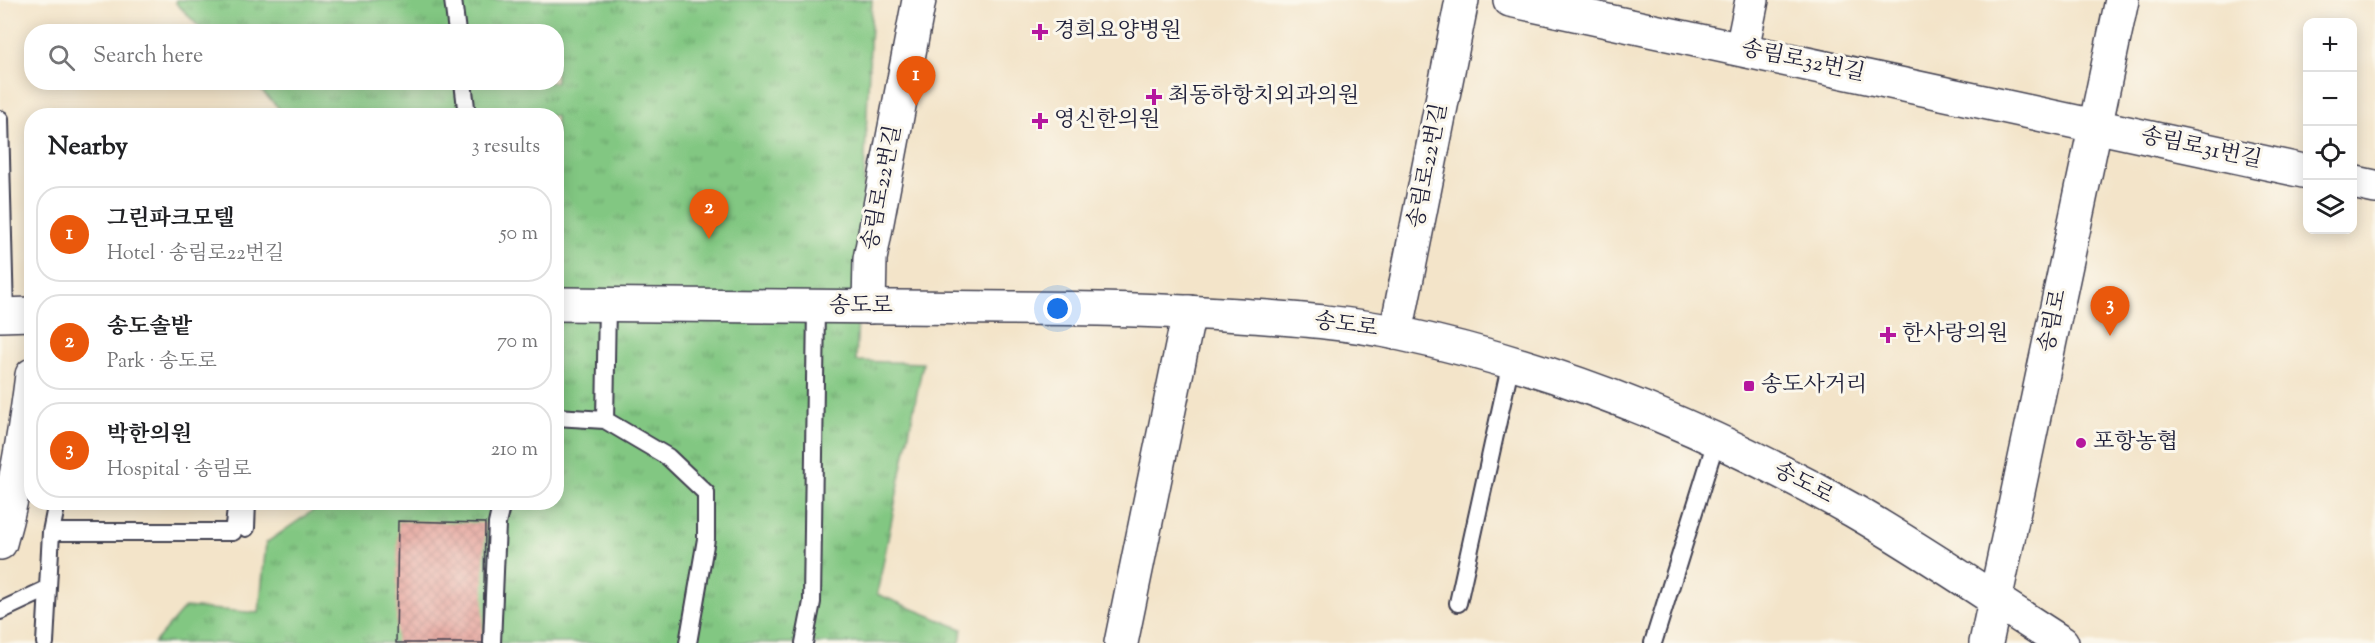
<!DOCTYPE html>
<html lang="en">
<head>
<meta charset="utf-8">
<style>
  body { margin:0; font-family:"Sorts Mill Goudy","Noto Serif KR",serif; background:#f2f2f2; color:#202124 }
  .controls { position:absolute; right:18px; top:18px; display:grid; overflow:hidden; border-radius:12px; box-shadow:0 3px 15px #0003 }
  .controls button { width:54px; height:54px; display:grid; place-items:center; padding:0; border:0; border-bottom:2px solid #e0e0e0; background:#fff; color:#202124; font:30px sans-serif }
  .you { position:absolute; left:1058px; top:309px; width:21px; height:21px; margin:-15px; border:4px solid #fff; border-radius:50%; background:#1a73e8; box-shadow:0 0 0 9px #1a73e833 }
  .badge { display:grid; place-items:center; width:39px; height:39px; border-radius:50%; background:#ea580c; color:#fff; font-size:20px; font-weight:700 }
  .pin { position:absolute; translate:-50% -50px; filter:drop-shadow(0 2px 3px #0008) }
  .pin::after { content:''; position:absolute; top:32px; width:21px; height:18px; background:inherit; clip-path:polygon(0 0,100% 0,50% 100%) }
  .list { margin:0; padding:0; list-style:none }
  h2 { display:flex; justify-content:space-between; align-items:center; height:78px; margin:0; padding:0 24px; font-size:26px }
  h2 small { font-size:20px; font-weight:400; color:#757577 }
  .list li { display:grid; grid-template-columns:39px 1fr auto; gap:18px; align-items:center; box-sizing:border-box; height:96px; margin:0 12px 12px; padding:0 12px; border:2px solid #e0e0e0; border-radius:24px }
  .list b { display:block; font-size:22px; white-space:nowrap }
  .list p { margin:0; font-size:20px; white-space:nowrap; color:#757577 }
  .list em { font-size:20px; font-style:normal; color:#757577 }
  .icon { flex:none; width:33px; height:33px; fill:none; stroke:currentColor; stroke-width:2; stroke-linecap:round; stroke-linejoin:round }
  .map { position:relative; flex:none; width:2375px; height:643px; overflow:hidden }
  .search { position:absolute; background:#fff; box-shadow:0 3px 15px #0003; left:24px; top:24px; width:540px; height:66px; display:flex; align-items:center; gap:15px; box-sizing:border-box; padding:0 21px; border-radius:24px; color:#757577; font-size:22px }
  .panel { position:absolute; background:#fff; box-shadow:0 3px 15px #0003; left:24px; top:108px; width:540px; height:402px; border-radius:24px }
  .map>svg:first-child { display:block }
  .park { fill:url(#park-tufts); stroke:#52745e; stroke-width:1.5 }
  .building { fill:url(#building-cross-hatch) }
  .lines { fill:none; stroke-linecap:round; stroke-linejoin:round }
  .service-casing { stroke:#413f50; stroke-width:20 }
  .minor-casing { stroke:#413f50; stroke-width:36 }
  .tertiary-casing { stroke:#413f50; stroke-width:36 }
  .service { stroke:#fff; stroke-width:16 }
  .minor { stroke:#fff; stroke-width:33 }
  .tertiary { stroke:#fff; stroke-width:33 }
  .poi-dot { fill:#b5179e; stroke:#fbf7ec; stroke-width:2 }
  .labels { text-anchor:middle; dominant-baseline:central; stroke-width:6; stroke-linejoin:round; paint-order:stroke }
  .poi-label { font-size:22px; fill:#22223b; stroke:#fbf7ec; text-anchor:start }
  .street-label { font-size:22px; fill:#22223b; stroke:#fbf7ec }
</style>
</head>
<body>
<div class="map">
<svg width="2375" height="643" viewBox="0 0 2375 643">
  <defs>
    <pattern id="park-tufts" width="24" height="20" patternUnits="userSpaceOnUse" patternTransform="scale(1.5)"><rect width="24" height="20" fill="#82c782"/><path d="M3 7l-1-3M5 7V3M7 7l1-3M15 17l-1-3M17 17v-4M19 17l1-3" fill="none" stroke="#6aa16c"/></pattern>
    <pattern id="building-cross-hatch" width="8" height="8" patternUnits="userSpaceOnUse" patternTransform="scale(1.5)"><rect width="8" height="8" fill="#e29891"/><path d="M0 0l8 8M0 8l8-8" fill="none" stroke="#b77c78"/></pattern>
  </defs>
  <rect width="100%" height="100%" fill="#fbf7ec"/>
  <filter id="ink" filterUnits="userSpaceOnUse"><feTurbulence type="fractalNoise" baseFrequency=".0167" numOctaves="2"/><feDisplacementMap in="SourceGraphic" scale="12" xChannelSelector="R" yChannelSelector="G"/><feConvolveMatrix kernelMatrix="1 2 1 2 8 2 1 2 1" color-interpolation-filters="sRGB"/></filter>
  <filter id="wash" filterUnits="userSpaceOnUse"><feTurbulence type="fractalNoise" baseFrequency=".008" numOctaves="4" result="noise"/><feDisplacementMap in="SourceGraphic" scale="24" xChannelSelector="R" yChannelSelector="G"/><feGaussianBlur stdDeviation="1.35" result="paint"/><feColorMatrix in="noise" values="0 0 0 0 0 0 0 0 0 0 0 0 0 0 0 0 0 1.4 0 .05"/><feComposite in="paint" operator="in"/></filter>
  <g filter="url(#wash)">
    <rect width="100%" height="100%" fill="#f3e4c9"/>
    <!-- park -->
    <path class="park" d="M 176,0 L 872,0 L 856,361 L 923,363 L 877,594 L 962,629 L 960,643 L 154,643 L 185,607 L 259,613 L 266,543 L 324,503 L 556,502 L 556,116 L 278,115 L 278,107 L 253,83 L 556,82 L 556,32 L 203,31 L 176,3 Z"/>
    <g id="blocks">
      <!-- building -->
      <path class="building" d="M 398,521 L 485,523 L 483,643 L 396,643 Z"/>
    </g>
  </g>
  <g filter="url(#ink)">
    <use href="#blocks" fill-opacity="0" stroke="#413f50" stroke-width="1.5"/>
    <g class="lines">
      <defs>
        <path id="service" d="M 453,0 L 457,32
          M 463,82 L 467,116
          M 0,119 L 5,315
          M 556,417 L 605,420 L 668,457 L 706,493 L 706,539 L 688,643
          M 605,420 L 607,304
          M 57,502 L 51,532 L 233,532 L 237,502
          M 246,528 L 247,502
          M 1458,603 L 1511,362
          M 0,611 L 47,589
          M 45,643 L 51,532
          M 492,643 L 497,524 L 502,502
          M 804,643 L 812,602 L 816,307
          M 1653,643 L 1716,441"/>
        <path id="minor" d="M 1510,0 L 2308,172
          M 1742,49 L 1752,0
          M 2352,182 L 2375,187
          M 869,307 L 870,259 L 919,0
          M 1396,333 L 1462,0
          M 0,543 C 16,487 25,432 32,375
          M 1121,643 L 1189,312"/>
        <path id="tertiary" d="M 556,304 C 707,306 858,307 1009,308 C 1086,308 1162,310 1239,315 C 1292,319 1345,322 1397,333 C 1556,367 1712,430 1854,511 C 1925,552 1993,599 2062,643
          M 0,315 L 32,314
          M 1986,643 L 2122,0"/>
      </defs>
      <!-- service casing -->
      <use href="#service" class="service-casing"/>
      <!-- minor casing -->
      <use href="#minor" class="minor-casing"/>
      <!-- tertiary casing -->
      <use href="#tertiary" class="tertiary-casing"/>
      <!-- service -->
      <use href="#service" class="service"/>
      <!-- minor -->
      <use href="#minor" class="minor"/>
      <!-- tertiary -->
      <use href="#tertiary" class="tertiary"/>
    </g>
  </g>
  <!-- markers -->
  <g class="poi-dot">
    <path d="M1037 23h6v6h6v6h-6v6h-6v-6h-6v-6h6z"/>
    <path d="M1151 88h6v6h6v6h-6v6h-6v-6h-6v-6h6z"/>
    <path d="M1037 112h6v6h6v6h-6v6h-6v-6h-6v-6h6z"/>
    <path d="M1885 326h6v6h6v6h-6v6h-6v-6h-6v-6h6z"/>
    <rect x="1743" y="380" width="12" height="12" rx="3"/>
    <circle cx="2081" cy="443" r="6"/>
  </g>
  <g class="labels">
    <!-- poi labels -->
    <g class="poi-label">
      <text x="1054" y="32">경희요양병원</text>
      <text x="1168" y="97">최동하항치외과의원</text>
      <text x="1054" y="121">영신한의원</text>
      <text x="1902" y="335">한사랑의원</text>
      <text x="1761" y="386">송도사거리</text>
      <text x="2093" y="443">포항농협</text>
    </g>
    <!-- street labels -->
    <g class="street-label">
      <text transform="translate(1803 62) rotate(12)">송림로32번길</text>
      <text transform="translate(2201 149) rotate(12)">송림로31번길</text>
      <text transform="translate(1429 166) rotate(-79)">송림로22번길</text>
      <text transform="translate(883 188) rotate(-79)">송림로22번길</text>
      <text x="861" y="307">송도로</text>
      <text transform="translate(2054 321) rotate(-78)">송림로</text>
      <text transform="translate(1346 326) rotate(8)">송도로</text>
      <text transform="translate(1803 484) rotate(28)">송도로</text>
    </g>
  </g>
</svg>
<div class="controls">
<button>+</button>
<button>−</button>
<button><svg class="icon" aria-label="locate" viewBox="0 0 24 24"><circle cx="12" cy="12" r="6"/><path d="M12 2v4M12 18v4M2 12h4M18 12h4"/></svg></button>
<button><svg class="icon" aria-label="layers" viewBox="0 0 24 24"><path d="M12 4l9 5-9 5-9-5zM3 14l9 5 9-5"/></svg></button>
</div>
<div class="you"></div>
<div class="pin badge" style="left:916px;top:106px">1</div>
<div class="pin badge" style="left:709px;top:239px">2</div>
<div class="pin badge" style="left:2110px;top:336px">3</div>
<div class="search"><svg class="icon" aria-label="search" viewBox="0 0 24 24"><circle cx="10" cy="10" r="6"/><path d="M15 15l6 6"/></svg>Search here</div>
<section class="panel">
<h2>Nearby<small>3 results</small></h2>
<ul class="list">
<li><span class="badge">1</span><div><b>그린파크모텔</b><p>Hotel · 송림로22번길</p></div><em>50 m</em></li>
<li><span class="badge">2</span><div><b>송도솔밭</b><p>Park · 송도로</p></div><em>70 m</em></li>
<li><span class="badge">3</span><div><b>박한의원</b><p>Hospital · 송림로</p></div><em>210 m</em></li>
</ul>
</section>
</div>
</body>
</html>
